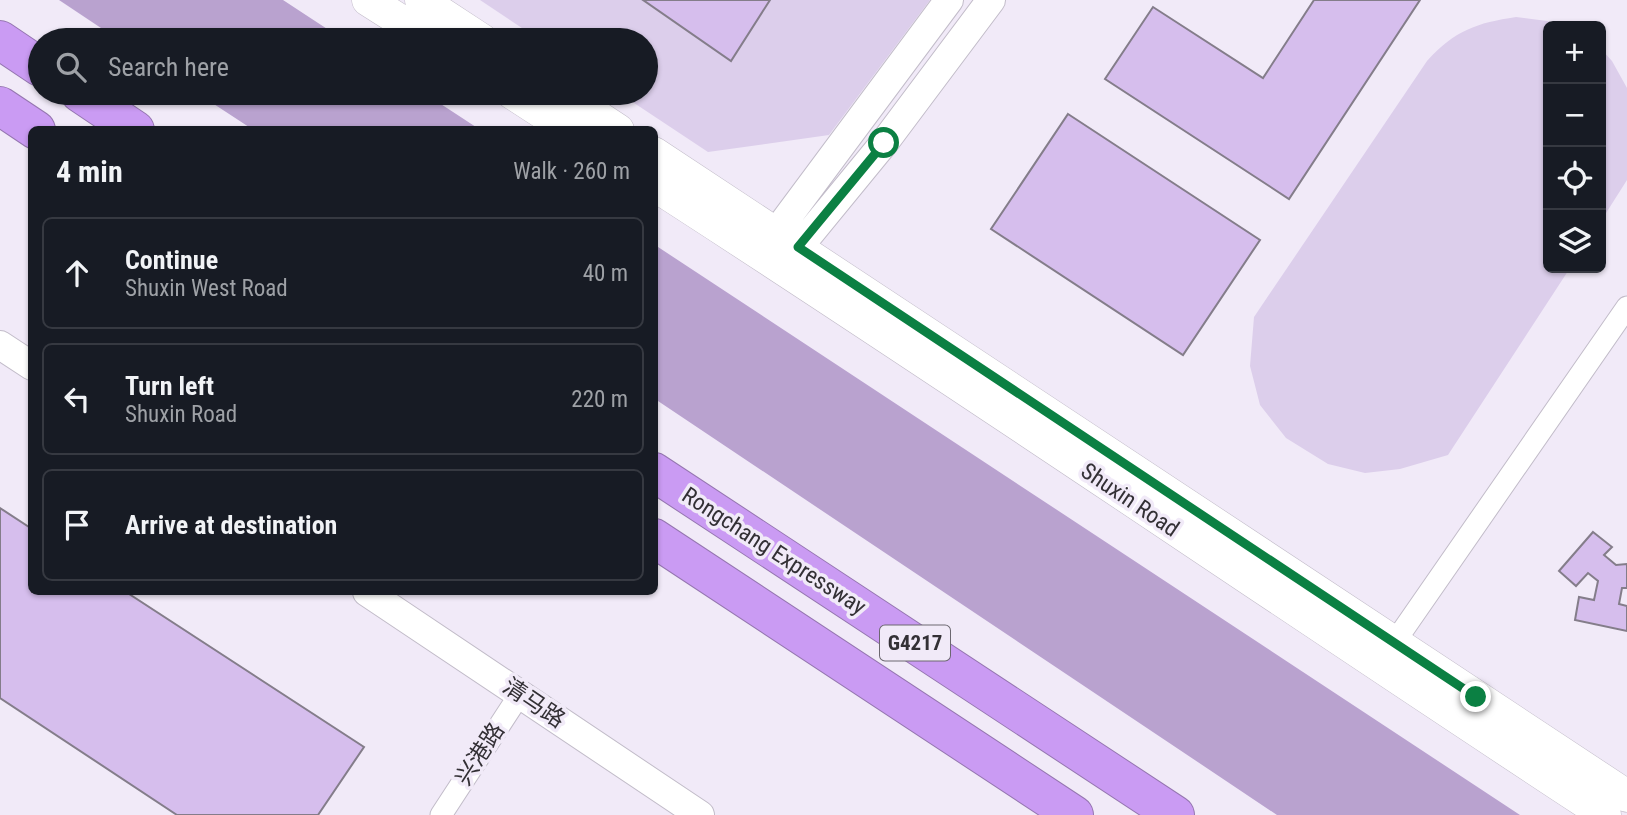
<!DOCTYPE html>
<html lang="en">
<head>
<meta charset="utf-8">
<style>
  body { margin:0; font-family:"Roboto Condensed","Noto Sans SC",sans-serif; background:#242831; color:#f1f3f6 }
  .controls { position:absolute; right:21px; top:21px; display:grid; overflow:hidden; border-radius:10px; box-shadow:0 2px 5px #0004 }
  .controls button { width:63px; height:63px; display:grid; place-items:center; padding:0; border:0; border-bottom:2px solid #363941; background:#171b24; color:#f1f3f6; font:35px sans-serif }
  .stop { position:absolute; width:21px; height:21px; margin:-16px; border:5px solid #0b8043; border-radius:50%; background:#fff }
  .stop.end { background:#0b8043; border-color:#fff; box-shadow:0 2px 7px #0008 }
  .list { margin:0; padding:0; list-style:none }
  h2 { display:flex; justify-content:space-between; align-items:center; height:91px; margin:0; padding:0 28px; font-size:30px }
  h2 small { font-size:23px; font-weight:400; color:#9ea1a6 }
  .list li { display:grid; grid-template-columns:46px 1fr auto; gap:21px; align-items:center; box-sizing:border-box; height:112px; margin:0 14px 14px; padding:0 14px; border:2px solid #363941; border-radius:10px }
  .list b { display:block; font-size:26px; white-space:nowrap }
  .list p { margin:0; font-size:23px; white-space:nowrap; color:#9ea1a6 }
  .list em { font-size:23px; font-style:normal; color:#9ea1a6 }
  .icon { flex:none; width:38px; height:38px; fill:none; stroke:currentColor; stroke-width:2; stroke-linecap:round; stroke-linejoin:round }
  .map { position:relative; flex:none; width:1627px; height:815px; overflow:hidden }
  .search { position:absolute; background:#171b24; box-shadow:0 2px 5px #0004; left:28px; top:28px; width:630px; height:77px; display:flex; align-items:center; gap:18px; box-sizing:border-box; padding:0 24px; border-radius:38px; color:#9ea1a6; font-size:26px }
  .panel { position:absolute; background:#171b24; box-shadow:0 2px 5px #0004; left:28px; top:126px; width:630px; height:469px; border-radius:10px }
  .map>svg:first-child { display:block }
  .green { fill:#dcceeb }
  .forest { fill:#b9a2cf }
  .building { fill:#d6beed; stroke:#847d8a; stroke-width:2 }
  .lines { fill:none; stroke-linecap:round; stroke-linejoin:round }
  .minor-casing { stroke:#c2bcc9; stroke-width:23 }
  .tertiary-casing { stroke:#c2bcc9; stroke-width:30 }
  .secondary-casing { stroke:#c2bcc9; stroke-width:33 }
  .motorway-casing { stroke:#9576b0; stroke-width:40 }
  .minor { stroke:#fff; stroke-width:21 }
  .tertiary { stroke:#fff; stroke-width:28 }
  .secondary { stroke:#fff; stroke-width:32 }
  .motorway { stroke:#ca9bf3; stroke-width:38 }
  .route { stroke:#0b8043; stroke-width:9 }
  .labels { text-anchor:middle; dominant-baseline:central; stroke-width:7; stroke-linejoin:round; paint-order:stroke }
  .shield { fill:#f1eaf8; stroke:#6c6870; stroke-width:2 }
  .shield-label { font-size:21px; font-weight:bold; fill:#333035 }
  .street-label { font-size:23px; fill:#333035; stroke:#f1eaf8 }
</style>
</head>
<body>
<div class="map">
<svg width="1627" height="815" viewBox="0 0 1627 815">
  <rect width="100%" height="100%" fill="#f1eaf8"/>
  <!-- green -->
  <path class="green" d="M 480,0 L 930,0 L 829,135 L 708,152 L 619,93 L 646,93 L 646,40 L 540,40 Z
    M 1516,17 L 1547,21 L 1562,26 L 1548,26 L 1548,268 L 1570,268 L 1448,455 L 1400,469 L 1365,473 L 1328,464 L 1286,438 L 1260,405 L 1250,366 L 1254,317 L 1427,61 C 1455,30 1477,23 1516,17 Z
    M 1601,49 L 1612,61 L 1627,88 L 1627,180 L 1601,221 Z"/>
  <!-- forest -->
  <path class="forest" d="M 59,0 L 283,0 L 344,40 L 119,40 Z
    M 197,93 L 424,93 L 479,129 L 252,129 Z
    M 654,245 L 655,245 L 1520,815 L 1277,815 L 655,399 Z"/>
  <!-- building -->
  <path class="building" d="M 643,0 L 770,0 L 731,61 Z
    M 1314,0 L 1420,0 L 1289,199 L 1105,79 L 1153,7 L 1263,78 Z
    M 1068,114 L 1260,240 L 1183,355 L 991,229 Z
    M 0,508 L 32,529 L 32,592 L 126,592 L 364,747 L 318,815 L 177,815 L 0,698 Z
    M 1593,532 L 1612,547 L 1604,555 L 1616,565 L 1627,564 L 1627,588 L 1622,588 L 1619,604 L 1627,606 L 1627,631 L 1575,620 L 1579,597 L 1594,600 L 1598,581 L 1588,573 L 1576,586 L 1559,571 Z"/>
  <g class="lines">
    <defs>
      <path id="minor" d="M 1390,651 L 1394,643 L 1627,307
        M 441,815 L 520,694"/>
      <path id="tertiary" d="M 763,250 L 949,0
        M 784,265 L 884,143 L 991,0
        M 0,345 L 32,366
        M 367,592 L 700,815"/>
      <path id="secondary" d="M 368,0 L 431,40
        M 421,0 L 482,40
        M 512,93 L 569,130
        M 562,93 L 618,130
        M 654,153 L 1627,796
        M 654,185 C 974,391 1287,607 1605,815"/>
      <path id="motorway" d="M 0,40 L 40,67
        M 80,93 L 135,130
        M 0,106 L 36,130
        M 654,472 L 1175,815
        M 654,538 L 1074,815"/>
    </defs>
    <!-- minor casing -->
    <use href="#minor" class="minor-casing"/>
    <!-- tertiary casing -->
    <use href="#tertiary" class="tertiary-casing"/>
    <!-- secondary casing -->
    <use href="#secondary" class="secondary-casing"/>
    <!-- motorway casing -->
    <use href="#motorway" class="motorway-casing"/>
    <!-- minor -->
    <use href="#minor" class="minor"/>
    <!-- tertiary -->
    <use href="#tertiary" class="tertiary"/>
    <!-- secondary -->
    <use href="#secondary" class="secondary"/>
    <!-- motorway -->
    <use href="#motorway" class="motorway"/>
  </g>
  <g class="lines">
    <!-- route -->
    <path class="route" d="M 884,143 L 798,247 L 1476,697"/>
  </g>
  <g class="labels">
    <!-- shield labels -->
    <rect class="shield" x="880" y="625.5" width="70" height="35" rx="5"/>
    <g class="shield-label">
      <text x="915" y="643">G4217</text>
    </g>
    <!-- street labels -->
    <g class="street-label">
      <text transform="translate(1130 500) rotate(34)">Shuxin Road</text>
      <text transform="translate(774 551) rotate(33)">Rongchang Expressway</text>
      <text transform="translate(534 703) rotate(34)">清马路</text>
      <text transform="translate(480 754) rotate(-57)">兴港路</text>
    </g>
  </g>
</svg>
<div class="controls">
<button>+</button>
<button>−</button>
<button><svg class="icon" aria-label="locate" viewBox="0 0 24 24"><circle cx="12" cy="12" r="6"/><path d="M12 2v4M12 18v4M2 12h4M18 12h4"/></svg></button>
<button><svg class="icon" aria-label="layers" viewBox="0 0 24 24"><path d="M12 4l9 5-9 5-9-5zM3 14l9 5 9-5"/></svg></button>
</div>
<div class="stop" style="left:884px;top:143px"></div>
<div class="stop end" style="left:1476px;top:697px"></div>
<div class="search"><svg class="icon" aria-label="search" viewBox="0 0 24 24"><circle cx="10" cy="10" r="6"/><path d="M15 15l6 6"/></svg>Search here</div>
<section class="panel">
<h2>4 min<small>Walk · 260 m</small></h2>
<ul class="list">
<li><svg class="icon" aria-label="ahead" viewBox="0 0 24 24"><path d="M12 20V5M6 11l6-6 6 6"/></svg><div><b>Continue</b><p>Shuxin West Road</p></div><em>40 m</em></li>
<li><svg class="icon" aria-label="left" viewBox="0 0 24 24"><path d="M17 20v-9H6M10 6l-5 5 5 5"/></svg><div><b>Turn left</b><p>Shuxin Road</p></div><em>220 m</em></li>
<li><svg class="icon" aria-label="arrive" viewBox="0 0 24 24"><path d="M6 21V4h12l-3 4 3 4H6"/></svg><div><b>Arrive at destination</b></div></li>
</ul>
</section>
</div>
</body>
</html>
